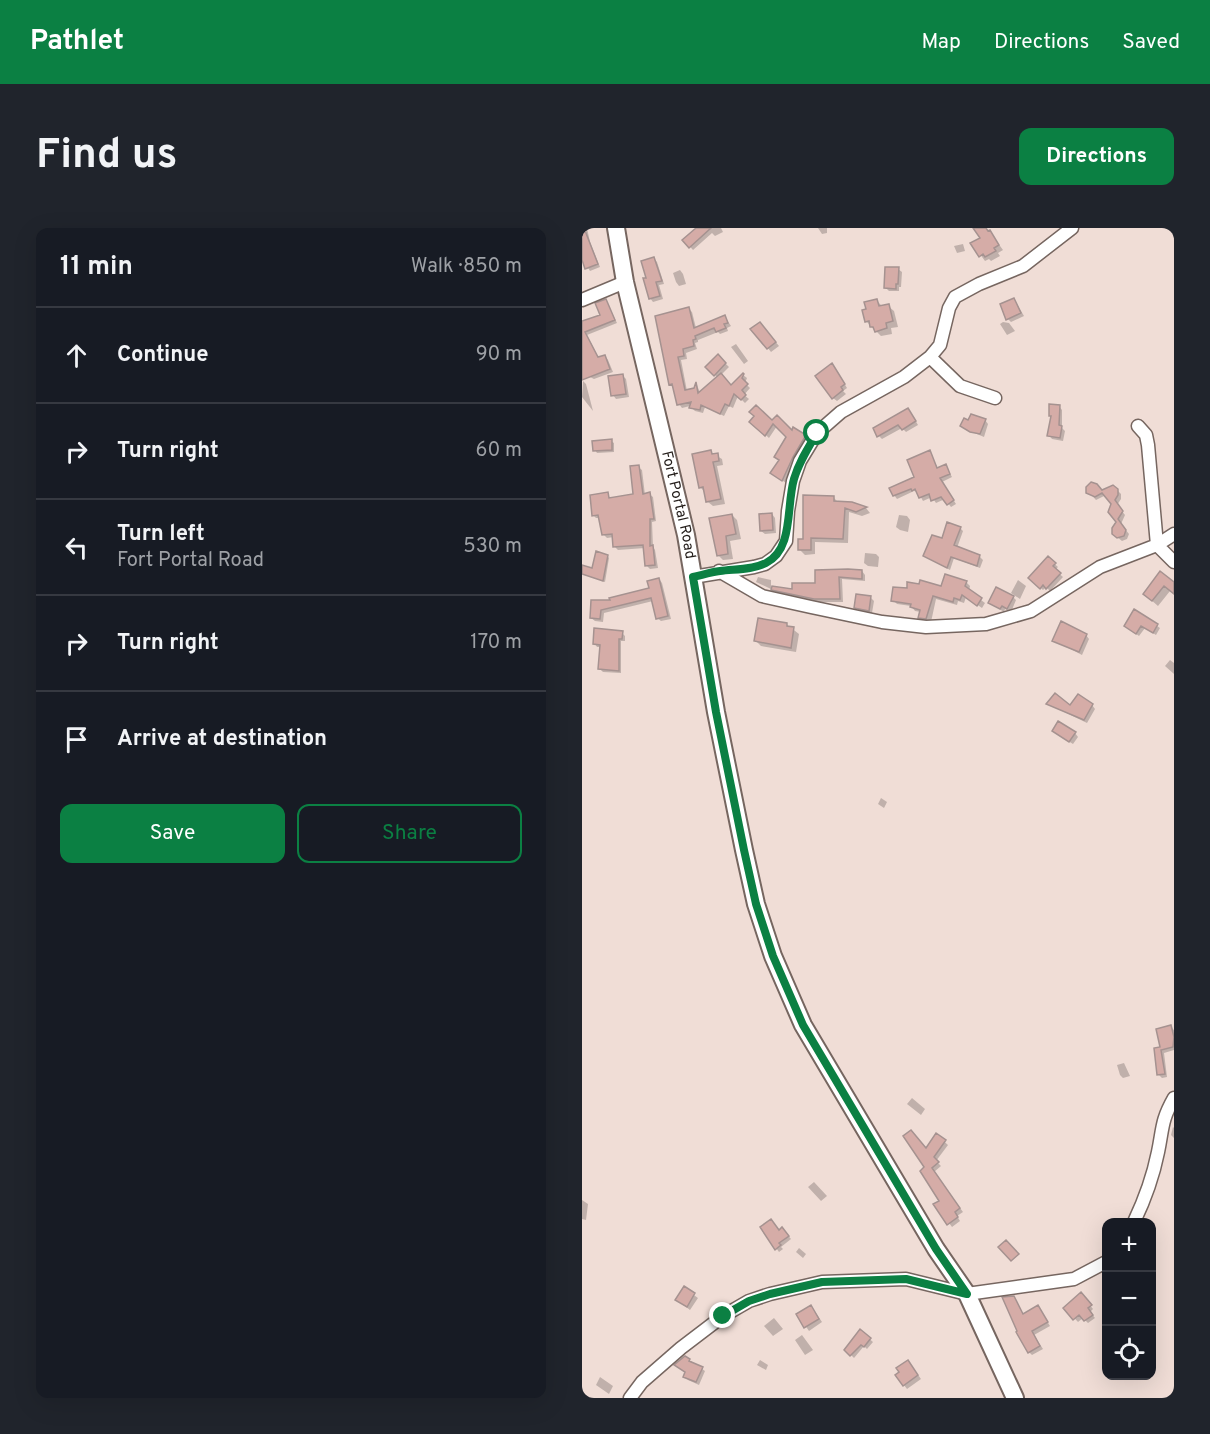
<!DOCTYPE html>
<html lang="en">
<head>
<meta charset="utf-8">
<style>
  body { margin:0; font-family:Overpass,sans-serif; background:#20242c; color:#f1f3f6 }
  .controls { position:absolute; right:18px; bottom:18px; display:grid; overflow:hidden; border-radius:12px; box-shadow:0 6px 24px #0002 }
  .controls button { width:54px; height:54px; display:grid; place-items:center; padding:0; border:0; border-bottom:2px solid #363941; background:#171b24; color:#f1f3f6; font:30px sans-serif }
  .stop { position:absolute; width:18px; height:18px; margin:-14px; border:4px solid #0b8043; border-radius:50%; background:#fff }
  .stop.end { background:#0b8043; border-color:#fff; box-shadow:0 2px 6px #0008 }
  .list { margin:0; padding:0; list-style:none }
  h2 { display:flex; justify-content:space-between; align-items:center; height:78px; margin:0; padding:0 24px; font-size:26px }
  h2 small { font-size:20px; font-weight:400; color:#9ea1a6 }
  .list li { display:grid; grid-template-columns:39px 1fr auto; gap:18px; align-items:center; box-sizing:border-box; height:96px; padding:0 24px; border-top:2px solid #363941 }
  .list b { display:block; font-size:22px; white-space:nowrap }
  .list p { margin:0; font-size:20px; white-space:nowrap; color:#9ea1a6 }
  .list em { font-size:20px; font-style:normal; color:#9ea1a6 }
  .actions { display:flex; gap:12px; padding:18px 24px }
  .actions a { flex:1; padding:14px 0; border:2px solid #0b8043; border-radius:12px; text-align:center; font-size:21px; color:#0b8043 }
  .actions .main { background:#0b8043; color:#fff }
  .icon { flex:none; width:33px; height:33px; fill:none; stroke:currentColor; stroke-width:2; stroke-linecap:round; stroke-linejoin:round }
  .map { position:relative; flex:none; width:592px; height:1170px; overflow:hidden; border-radius:12px }
  header { display:flex; align-items:center; gap:36px; box-sizing:border-box; height:84px; padding:0 30px; background:#0b8043; color:#fff }
  header strong { font-size:28px }
  nav { display:flex; gap:33px; margin-inline-start:auto; font-size:21px }
  .intro { display:flex; align-items:center; justify-content:space-between; box-sizing:border-box; height:144px; padding:0 36px }
  h1 { margin:0; font-size:42px }
  .button { padding:15px 27px; border-radius:12px; background:#0b8043; color:#fff; font-size:21px; font-weight:700 }
  main { display:flex; gap:36px; padding:0 36px }
  aside { flex:1; background:#171b24; border-radius:12px; box-shadow:0 6px 24px #0002 }
  .map>svg:first-child { display:block }
  .shadow { fill:#0003 }
  .building { fill:#d5aca7; stroke:#a59290; stroke-width:1.5 }
  .lines { fill:none; stroke-linecap:round; stroke-linejoin:round }
  .minor-casing { stroke:#766660; stroke-width:15 }
  .major-casing { stroke:#766660; stroke-width:20 }
  .minor { stroke:#fff; stroke-width:12 }
  .major { stroke:#fff; stroke-width:16 }
  .route { stroke:#0b8043; stroke-width:8 }
  .labels { text-anchor:middle; dominant-baseline:central; stroke-width:4.5; stroke-linejoin:round; paint-order:stroke }
  .street-label { font-size:15px; fill:#241e1b; stroke:#f0ddd6 }
</style>
</head>
<body>
<header>
<strong>Pathlet</strong>
<nav><a>Map</a><a>Directions</a><a>Saved</a></nav>
</header>
<div class="intro"><h1>Find us</h1><a class="button">Directions</a></div>
<main>
<aside>
<h2>11 min<small>Walk · 850 m</small></h2>
<ul class="list">
<li><svg class="icon" aria-label="ahead" viewBox="0 0 24 24"><path d="M12 20V5M6 11l6-6 6 6"/></svg><div><b>Continue</b></div><em>90 m</em></li>
<li><svg class="icon" aria-label="right" viewBox="0 0 24 24"><path d="M7 20v-9h11M14 6l5 5-5 5"/></svg><div><b>Turn right</b></div><em>60 m</em></li>
<li><svg class="icon" aria-label="left" viewBox="0 0 24 24"><path d="M17 20v-9H6M10 6l-5 5 5 5"/></svg><div><b>Turn left</b><p>Fort Portal Road</p></div><em>530 m</em></li>
<li><svg class="icon" aria-label="right" viewBox="0 0 24 24"><path d="M7 20v-9h11M14 6l5 5-5 5"/></svg><div><b>Turn right</b></div><em>170 m</em></li>
<li><svg class="icon" aria-label="arrive" viewBox="0 0 24 24"><path d="M6 21V4h12l-3 4 3 4H6"/></svg><div><b>Arrive at destination</b></div></li>
</ul>
<div class="actions"><a class="main">Save</a><a>Share</a></div>
</aside>
<div class="map">
<svg width="592" height="1170" viewBox="0 0 592 1170">
  <rect width="100%" height="100%" fill="#f0ddd6"/>
  <!-- shadow -->
  <path class="shadow" d="M 0,0 L 5,0 L 8,14 L 18,39 L 8,43 L 0,30 Z
    M 116,0 L 139,0 L 141,4 L 133,8 L 130,5 L 111,22 L 102,12 Z
    M 236,0 L 245,0 L 245,5 L 240,6 Z
    M 396,0 L 403,0 L 408,4 L 421,22 L 416,25 L 418,28 L 409,33 L 407,31 L 403,33 L 390,15 L 400,11 Z
    M 381,16 L 383,23 L 375,25 L 372,18 Z
    M 72,31 L 75,34 L 82,56 L 77,57 L 81,71 L 71,74 L 68,70 L 66,51 Z
    M 316,41 L 320,44 L 319,59 L 317,59 L 317,63 L 307,63 L 304,60 Z
    M 98,42 L 101,46 L 104,56 L 97,58 L 94,54 L 91,45 Z
    M 432,71 L 442,88 L 429,94 L 426,91 Z
    M 24,73 L 35,95 L 5,107 L 17,131 L 23,128 L 26,132 L 31,144 L 12,151 L 0,145 L 0,95 L 20,87 Z
    M 295,73 L 301,79 L 306,78 L 312,83 L 316,99 L 309,100 L 310,106 L 299,108 L 284,93 Z
    M 107,81 L 110,84 L 114,100 L 143,89 L 149,98 L 145,100 L 146,103 L 138,106 L 136,104 L 116,112 L 116,114 L 113,115 L 115,121 L 104,125 L 105,131 L 99,132 L 105,163 L 114,161 L 115,157 L 118,165 L 136,150 L 125,139 L 136,128 L 147,139 L 139,147 L 149,159 L 161,147 L 165,150 L 163,155 L 168,160 L 162,167 L 167,171 L 163,175 L 156,168 L 151,180 L 147,178 L 142,188 L 123,179 L 121,185 L 113,183 L 108,178 L 100,180 L 97,176 L 93,160 L 89,156 Z
    M 421,94 L 427,95 L 433,103 L 425,107 L 418,96 Z
    M 181,99 L 197,118 L 189,124 L 171,101 Z
    M 154,116 L 166,133 L 162,136 L 149,119 Z
    M 253,140 L 265,160 L 261,163 L 264,166 L 255,173 L 251,170 Z
    M 41,148 L 44,151 L 47,169 L 34,171 L 31,167 Z
    M 1,153 L 4,156 L 11,183 L 0,169 Z
    M 477,178 L 480,182 L 480,200 L 483,203 L 481,213 L 470,211 L 467,207 L 470,189 L 468,187 Z
    M 329,185 L 336,197 L 324,204 L 320,200 L 300,211 L 297,208 Z
    M 173,189 L 190,194 L 226,212 L 214,232 L 204,255 L 190,245 L 198,233 L 206,209 L 195,198 L 187,210 L 169,193 Z
    M 403,192 L 406,196 L 402,209 L 383,201 Z
    M 29,213 L 32,215 L 32,224 L 15,225 L 13,222 Z
    M 128,224 L 140,231 L 141,237 L 135,238 L 143,276 L 131,278 L 126,274 L 124,265 L 118,259 Z
    M 348,224 L 356,241 L 364,238 L 370,249 L 360,254 L 374,276 L 369,279 L 363,271 L 354,275 L 350,269 L 341,273 L 336,264 L 332,263 L 315,271 L 312,267 L 334,250 Z
    M 56,239 L 60,242 L 63,267 L 67,266 L 71,269 L 74,293 L 70,294 L 71,319 L 73,322 L 76,340 L 68,341 L 65,338 L 63,320 L 36,322 L 33,319 L 32,309 L 25,310 L 21,306 L 18,290 L 14,290 L 11,287 L 25,265 L 29,272 L 53,268 Z
    M 505,262 L 535,262 L 539,266 L 539,271 L 535,277 L 543,287 L 539,296 L 547,306 L 545,311 L 540,313 L 535,309 L 535,294 L 531,276 L 524,267 L 514,272 Z
    M 252,270 L 257,275 L 269,276 L 284,280 L 288,285 L 280,288 L 267,284 L 266,315 L 233,314 L 233,326 L 223,327 L 218,322 Z
    M 190,286 L 193,290 L 194,305 L 183,306 L 179,303 Z
    M 150,287 L 155,292 L 159,311 L 148,313 L 151,331 L 141,332 L 136,327 Z
    M 317,287 L 325,288 L 328,292 L 326,304 L 318,302 L 314,299 Z
    M 378,300 L 381,303 L 375,320 L 398,329 L 401,332 L 398,340 L 372,330 L 368,342 L 343,328 L 361,312 Z
    M 283,325 L 294,326 L 297,329 L 296,339 L 286,338 L 282,335 Z
    M 25,328 L 27,330 L 23,354 L 0,345 L 11,341 Z
    M 466,330 L 476,339 L 473,342 L 481,349 L 468,363 L 464,359 L 461,362 L 448,350 Z
    M 235,343 L 280,343 L 283,347 L 283,353 L 260,351 L 261,374 L 237,374 L 194,365 L 189,360 L 189,361 L 174,354 L 176,349 L 189,352 L 189,359 L 212,362 L 235,356 Z
    M 579,345 L 588,363 L 576,378 L 568,371 Z
    M 77,351 L 80,355 L 89,391 L 79,393 L 75,390 L 71,373 L 22,385 L 21,394 L 13,393 L 9,390 L 10,373 L 30,374 L 68,361 Z
    M 436,352 L 444,358 L 438,371 L 429,365 Z
    M 384,354 L 388,358 L 387,363 L 403,375 L 400,380 L 384,369 L 382,375 L 376,373 L 375,377 L 354,371 L 349,394 L 341,393 L 337,389 L 339,384 L 333,383 L 329,378 L 315,376 L 311,372 Z
    M 288,369 L 292,373 L 290,385 L 277,383 L 274,379 Z
    M 431,369 L 434,372 L 429,384 L 423,381 L 422,384 L 408,375 Z
    M 553,383 L 578,400 L 574,407 L 563,400 L 557,408 L 546,400 Z
    M 204,396 L 217,406 L 214,424 L 179,418 L 174,413 Z
    M 40,405 L 43,408 L 43,413 L 39,413 L 39,445 L 21,444 L 18,441 L 20,419 L 15,419 L 13,416 Z
    M 504,407 L 507,411 L 500,427 L 471,412 Z
    M 588,432 L 592,435 L 592,446 L 583,438 Z
    M 466,476 L 489,479 L 510,477 L 513,481 L 505,495 Z
    M 493,505 L 496,509 L 491,516 L 475,506 Z
    M 299,570 L 305,574 L 302,580 L 296,576 Z
    M 589,799 L 592,802 L 592,822 L 582,825 L 585,849 L 580,850 L 577,847 L 573,821 L 580,820 Z
    M 542,835 L 548,848 L 541,850 L 538,847 L 535,837 Z
    M 330,870 L 343,881 L 339,887 L 325,876 Z
    M 591,899 L 592,900 L 592,910 L 589,907 Z
    M 355,907 L 366,917 L 354,933 L 359,938 L 352,944 L 381,984 L 375,988 L 378,993 L 370,999 L 354,977 L 359,973 L 344,939 L 344,922 Z
    M 232,954 L 245,968 L 239,973 L 226,959 Z
    M 0,972 L 6,976 L 4,992 L 0,991 Z
    M 180,1000 L 203,1004 L 209,1011 L 199,1019 L 201,1021 L 197,1024 Z
    M 217,1020 L 224,1026 L 221,1030 L 214,1024 Z
    M 102,1060 L 116,1070 L 108,1082 L 95,1072 Z
    M 499,1066 L 511,1081 L 508,1084 L 513,1090 L 506,1095 L 501,1090 L 496,1094 L 483,1080 Z
    M 431,1069 L 442,1087 L 456,1079 L 468,1098 L 452,1107 L 461,1121 L 450,1127 L 447,1124 Z
    M 232,1082 L 240,1094 L 227,1103 L 216,1087 Z
    M 192,1090 L 201,1101 L 191,1108 L 182,1098 Z
    M 278,1103 L 291,1114 L 285,1121 L 282,1118 L 272,1130 L 264,1122 Z
    M 220,1107 L 231,1122 L 223,1127 L 213,1112 Z
    M 103,1129 L 123,1143 L 117,1157 L 106,1152 L 103,1148 L 104,1145 L 94,1137 Z
    M 178,1132 L 186,1137 L 184,1142 L 175,1137 Z
    M 329,1137 L 339,1151 L 325,1161 L 315,1148 Z
    M 18,1149 L 31,1158 L 27,1166 L 14,1157 Z"/>
  <!-- building -->
  <path class="building" d="M 0,0 L 2,0 L 16,36 L 3,41 L 0,32 Z
    M 114,0 L 129,0 L 107,20 L 100,12 Z
    M 391,0 L 404,0 L 406,3 L 408,2 L 417,17 L 412,20 L 414,23 L 403,29 L 401,26 L 397,29 L 388,15 L 398,10 Z
    M 72,29 L 80,53 L 74,54 L 78,68 L 67,71 L 61,50 L 64,50 L 59,33 Z
    M 303,39 L 317,39 L 316,56 L 314,56 L 314,61 L 302,60 Z
    M 432,70 L 439,85 L 424,92 L 418,76 Z
    M 24,71 L 33,92 L 3,104 L 16,129 L 23,127 L 28,141 L 0,152 L 0,93 L 18,87 L 13,75 Z
    M 295,71 L 297,78 L 307,76 L 311,93 L 304,95 L 305,100 L 293,104 L 291,99 L 288,99 L 287,93 L 283,94 L 280,82 L 284,81 L 282,74 Z
    M 107,79 L 112,100 L 143,87 L 146,95 L 142,96 L 144,100 L 134,104 L 132,100 L 113,108 L 114,111 L 111,112 L 112,118 L 101,121 L 102,128 L 96,129 L 103,162 L 112,160 L 114,154 L 116,165 L 139,145 L 149,157 L 161,145 L 162,146 L 160,150 L 166,156 L 160,162 L 164,167 L 159,172 L 152,166 L 147,178 L 143,176 L 138,186 L 119,177 L 118,182 L 107,180 L 109,174 L 95,177 L 90,156 L 87,157 L 73,88 Z
    M 178,94 L 194,114 L 185,121 L 168,101 Z
    M 136,126 L 144,135 L 132,148 L 123,139 Z
    M 250,135 L 263,156 L 259,159 L 261,162 L 250,171 L 233,148 Z
    M 41,146 L 44,166 L 29,168 L 26,148 Z
    M 467,176 L 478,177 L 477,197 L 480,198 L 478,210 L 465,208 L 469,188 L 467,188 Z
    M 174,177 L 190,192 L 195,187 L 210,202 L 211,199 L 224,207 L 211,229 L 200,253 L 188,245 L 197,232 L 192,229 L 204,209 L 191,196 L 183,208 L 167,194 L 172,188 L 167,184 Z
    M 326,180 L 334,193 L 320,202 L 316,197 L 295,209 L 291,200 Z
    M 389,186 L 404,191 L 398,206 L 388,204 L 378,198 L 382,190 L 386,192 Z
    M 30,211 L 30,222 L 11,223 L 10,213 Z
    M 129,222 L 130,226 L 136,225 L 137,233 L 131,234 L 139,271 L 124,274 L 121,259 L 117,260 L 110,226 Z
    M 348,222 L 355,240 L 364,236 L 368,246 L 358,250 L 372,272 L 365,277 L 359,269 L 349,273 L 347,266 L 337,270 L 333,261 L 330,263 L 329,261 L 311,268 L 307,260 L 332,249 L 325,232 Z
    M 57,237 L 61,266 L 68,264 L 72,291 L 68,291 L 68,318 L 71,317 L 73,337 L 63,338 L 61,317 L 31,319 L 30,306 L 20,307 L 16,287 L 10,288 L 8,267 L 26,264 L 27,270 L 51,266 L 48,238 Z
    M 509,254 L 515,256 L 520,262 L 531,257 L 536,261 L 536,267 L 533,272 L 541,283 L 536,291 L 544,302 L 542,308 L 535,310 L 530,306 L 530,300 L 534,294 L 526,284 L 529,276 L 520,265 L 513,269 L 504,265 L 504,259 Z
    M 221,267 L 252,268 L 252,273 L 270,274 L 285,279 L 274,284 L 263,280 L 261,311 L 229,310 L 229,322 L 216,322 L 216,311 L 221,311 Z
    M 190,285 L 191,302 L 178,303 L 177,286 Z
    M 150,286 L 154,306 L 144,308 L 146,326 L 135,328 L 127,290 Z
    M 365,294 L 379,299 L 372,317 L 398,327 L 395,338 L 369,329 L 365,340 L 341,328 L 350,307 L 360,310 Z
    M 14,323 L 26,327 L 21,353 L 0,346 L 0,337 L 10,340 Z
    M 466,328 L 474,335 L 471,338 L 479,345 L 464,361 L 461,357 L 458,361 L 446,350 Z
    M 266,341 L 280,342 L 280,351 L 257,349 L 258,371 L 232,371 L 189,362 L 190,358 L 210,361 L 210,355 L 233,355 L 233,342 Z
    M 578,343 L 592,354 L 592,366 L 582,358 L 570,373 L 561,366 Z
    M 363,346 L 385,353 L 383,358 L 400,370 L 395,378 L 380,367 L 378,372 L 372,370 L 371,374 L 351,368 L 344,391 L 336,390 L 338,382 L 328,379 L 329,376 L 309,373 L 311,359 L 325,360 L 325,354 L 337,356 L 338,352 L 359,358 Z
    M 77,350 L 86,388 L 74,391 L 69,370 L 19,382 L 18,391 L 8,390 L 9,372 L 28,372 L 27,370 L 67,360 L 65,353 Z
    M 414,359 L 432,368 L 425,381 L 420,378 L 418,381 L 406,375 Z
    M 274,366 L 289,368 L 287,383 L 272,380 Z
    M 552,381 L 576,396 L 571,405 L 559,398 L 554,406 L 542,398 Z
    M 176,390 L 205,395 L 205,398 L 212,399 L 209,420 L 172,413 Z
    M 479,393 L 505,406 L 497,424 L 470,413 Z
    M 12,400 L 41,403 L 40,411 L 37,411 L 37,443 L 16,441 L 18,417 L 11,416 Z
    M 473,465 L 488,477 L 496,466 L 511,476 L 502,492 L 464,476 Z
    M 476,493 L 494,504 L 487,514 L 470,503 Z
    M 589,797 L 592,809 L 591,819 L 579,822 L 583,846 L 575,847 L 572,820 L 578,819 L 574,801 Z
    M 329,902 L 344,920 L 354,905 L 364,912 L 352,929 L 357,934 L 350,940 L 378,980 L 373,984 L 376,989 L 365,997 L 351,976 L 357,973 L 338,943 L 342,939 L 321,908 Z
    M 189,991 L 197,1002 L 200,999 L 207,1008 L 197,1015 L 199,1017 L 193,1022 L 178,999 Z
    M 424,1012 L 437,1026 L 429,1033 L 416,1019 Z
    M 102,1058 L 113,1065 L 105,1079 L 93,1072 Z
    M 499,1064 L 510,1077 L 506,1080 L 511,1087 L 502,1093 L 497,1087 L 491,1092 L 481,1080 Z
    M 432,1068 L 441,1086 L 456,1077 L 466,1094 L 450,1103 L 458,1118 L 446,1125 L 434,1104 L 435,1103 L 420,1069 Z
    M 229,1077 L 237,1091 L 222,1100 L 214,1086 Z
    M 278,1101 L 289,1110 L 282,1119 L 279,1117 L 268,1128 L 262,1122 Z
    M 103,1128 L 108,1131 L 107,1133 L 121,1139 L 114,1154 L 101,1149 L 103,1144 L 92,1137 Z
    M 326,1132 L 336,1147 L 321,1158 L 313,1147 L 317,1144 L 314,1140 Z"/>
  <g class="lines">
    <defs>
      <path id="minor" d="M 0,72 L 43,54
        M 348,129 L 378,158 L 413,170
        M 556,198 L 564,207 L 566,217 L 575,317 L 592,334
        M 137,343 L 180,368 L 229,379 L 300,394 L 344,399 L 404,396 L 449,383 L 518,339 L 575,317 L 592,306
        M 111,349 L 172,339 L 183,336 L 194,328 L 204,313 L 206,283 L 211,253 L 218,233 L 235,205 L 259,184 L 322,149 L 348,129 L 358,117 L 367,80 L 373,69 L 397,56 L 441,38 L 490,0
        M 552,994 C 563,971 571,949 576,924 C 581,900 579,893 592,870
        M 48,1170 L 60,1154 L 99,1120 L 141,1088 L 167,1073 L 188,1066 L 240,1054 L 324,1051 L 385,1066 L 492,1051 L 524,1034"/>
      <g id="major">
        <path id="s1" d="M 34,0 L 43,54 L 104,307 L 134,484 L 162,622 L 174,676 L 191,728 L 221,797 L 354,1021 L 385,1066 L 433,1170"/>
      </g>
    </defs>
    <!-- minor casing -->
    <use href="#minor" class="minor-casing"/>
    <!-- major casing -->
    <use href="#major" class="major-casing"/>
    <!-- minor -->
    <use href="#minor" class="minor"/>
    <!-- major -->
    <use href="#major" class="major"/>
  </g>
  <g class="lines">
    <!-- route -->
    <path class="route" d="M 141,1088 L 167,1073 L 188,1066 L 240,1054 L 324,1051 L 385,1066 L 354,1021 L 221,797 L 191,728 L 174,676 L 162,622 L 134,484 L 111,349 C 120,347 129,344 138,343 C 153,341 170,342 184,335 C 212,321 204,278 212,251 C 217,234 226,220 235,205"/>
  </g>
  <g class="labels">
    <!-- street labels -->
    <g class="street-label">
      <text stroke="none"><textPath href="#s1" startOffset="284">Fort Portal Road</textPath></text>
    </g>
  </g>
</svg>
<div class="controls">
<button>+</button>
<button>−</button>
<button><svg class="icon" aria-label="locate" viewBox="0 0 24 24"><circle cx="12" cy="12" r="6"/><path d="M12 2v4M12 18v4M2 12h4M18 12h4"/></svg></button>
</div>
<div class="stop" style="left:235px;top:205px"></div>
<div class="stop end" style="left:141px;top:1088px"></div>
</div>
</main>
</body>
</html>
